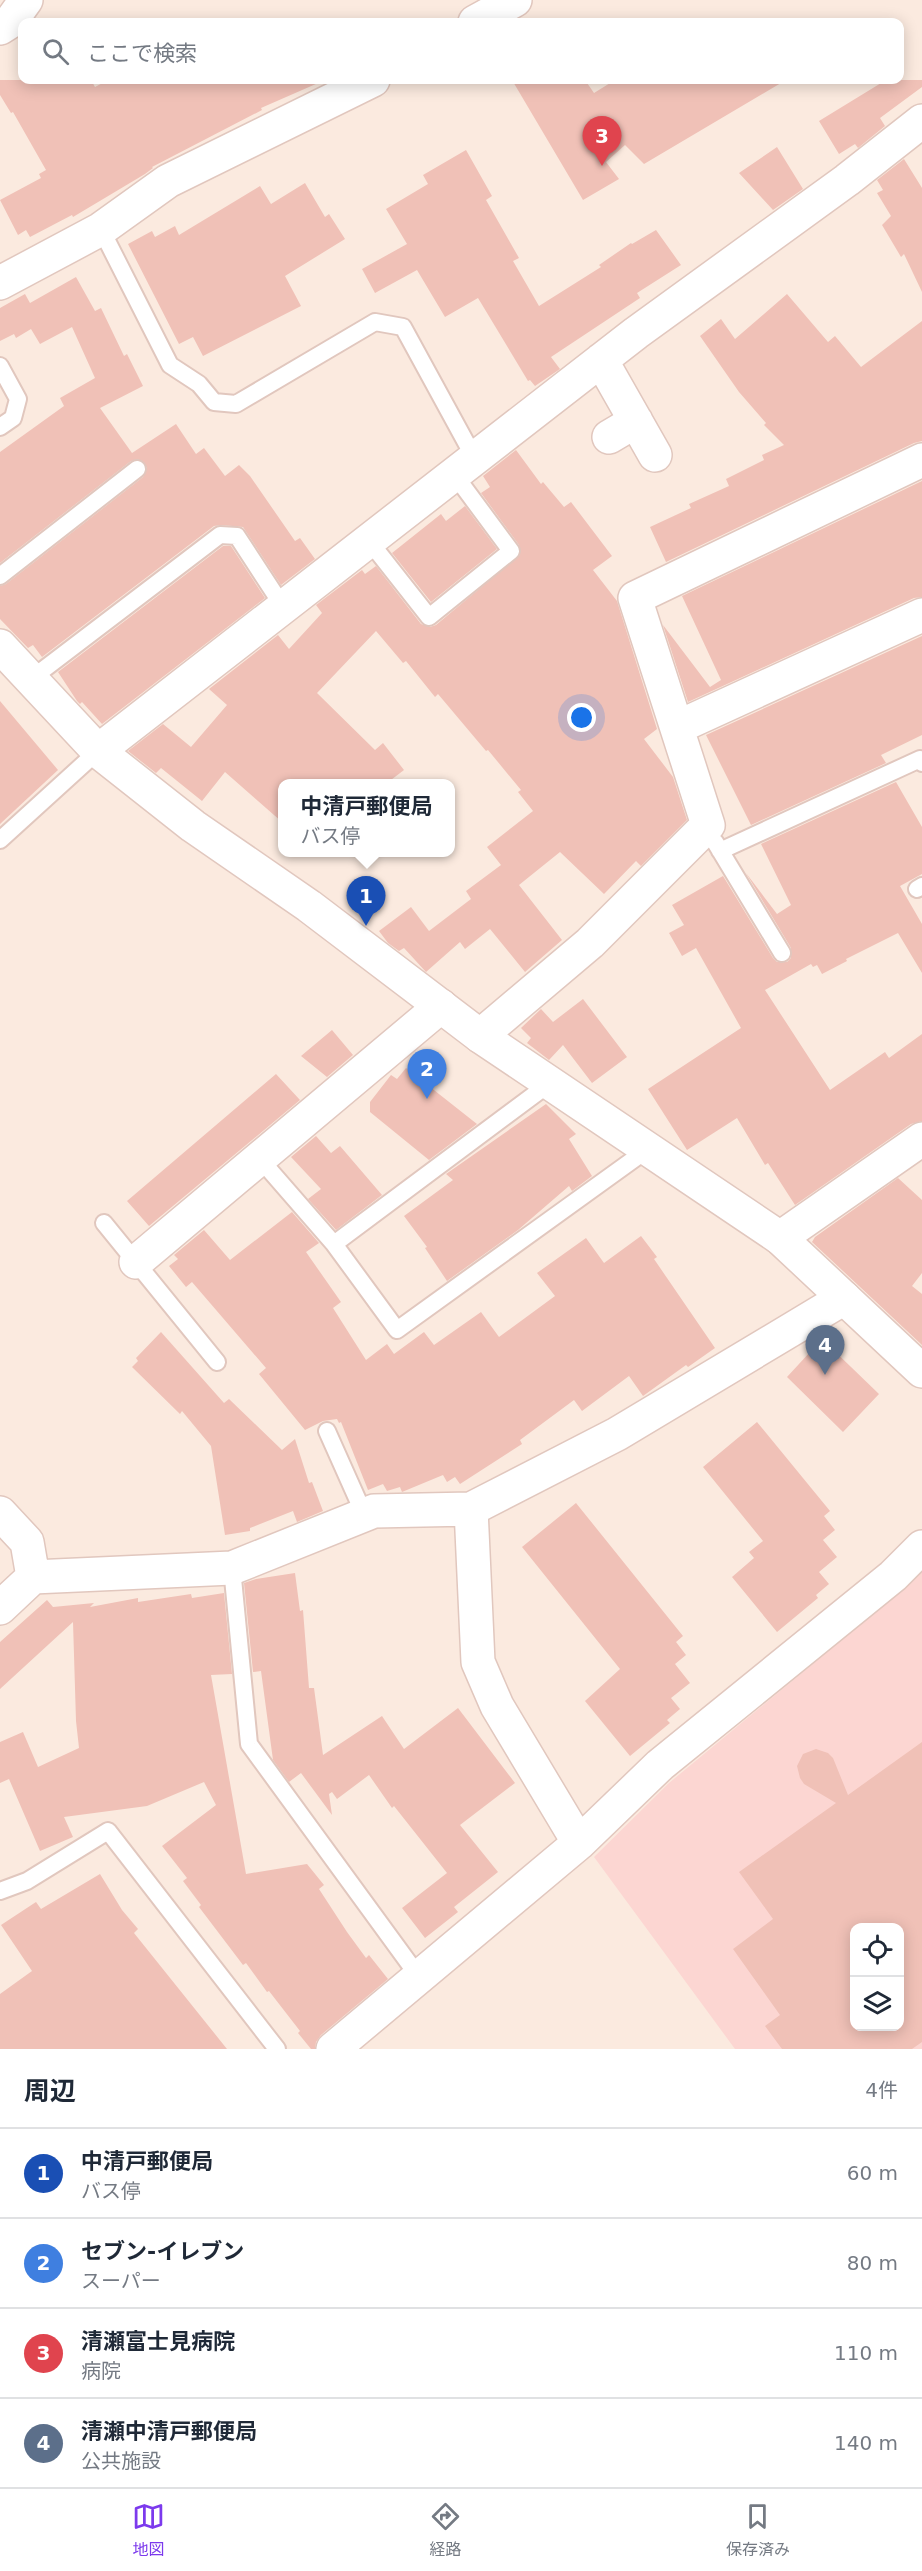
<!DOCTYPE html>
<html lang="ja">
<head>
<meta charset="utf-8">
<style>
  body { margin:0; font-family:"DejaVu Sans","Noto Sans JP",sans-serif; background:#f6f6f7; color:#1f2937 }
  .controls { position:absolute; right:18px; bottom:18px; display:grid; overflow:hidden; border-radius:12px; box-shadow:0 3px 15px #0003 }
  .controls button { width:54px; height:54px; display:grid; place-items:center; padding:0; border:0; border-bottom:2px solid #e0e1e3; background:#fff; color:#1f2937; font:30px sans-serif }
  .you { position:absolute; left:582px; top:718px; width:21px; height:21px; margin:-15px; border:4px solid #fff; border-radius:50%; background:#1a73e8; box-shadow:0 0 0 9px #1a73e833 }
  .badge { display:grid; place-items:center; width:39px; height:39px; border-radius:50%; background:#7c3aed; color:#fff; font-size:20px; font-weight:700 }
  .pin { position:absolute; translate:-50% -50px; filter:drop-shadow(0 2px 3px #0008) }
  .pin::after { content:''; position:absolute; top:32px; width:21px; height:18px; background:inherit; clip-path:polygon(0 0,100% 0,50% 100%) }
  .popup { position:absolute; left:278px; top:779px; width:177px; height:78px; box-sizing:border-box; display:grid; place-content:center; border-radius:12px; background:#fff; filter:drop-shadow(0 2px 4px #0005); font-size:20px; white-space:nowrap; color:#747a83 }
  .popup b { font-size:22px; color:#1f2937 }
  .popup::after { content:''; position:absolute; left:50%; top:100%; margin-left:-12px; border:12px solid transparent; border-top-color:#fff }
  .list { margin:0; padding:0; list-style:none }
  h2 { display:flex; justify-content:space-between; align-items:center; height:78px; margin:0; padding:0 24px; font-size:26px }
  h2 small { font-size:20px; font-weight:400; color:#747a83 }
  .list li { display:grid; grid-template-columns:39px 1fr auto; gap:18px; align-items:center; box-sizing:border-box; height:90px; padding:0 24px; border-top:2px solid #e0e1e3 }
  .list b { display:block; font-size:22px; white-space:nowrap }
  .list p { margin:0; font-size:20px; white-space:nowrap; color:#747a83 }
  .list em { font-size:20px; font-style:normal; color:#747a83 }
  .icon { flex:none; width:33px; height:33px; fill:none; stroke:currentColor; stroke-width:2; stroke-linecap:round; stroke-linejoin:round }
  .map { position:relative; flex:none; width:922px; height:2049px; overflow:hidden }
  .search { position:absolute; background:#fff; box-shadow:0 3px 15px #0003; left:18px; right:18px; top:18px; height:66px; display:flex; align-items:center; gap:15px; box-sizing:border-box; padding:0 21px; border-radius:12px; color:#747a83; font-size:22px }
  .sheet { height:438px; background:#fff }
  nav { display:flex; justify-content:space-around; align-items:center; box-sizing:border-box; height:84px; border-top:2px solid #e0e1e3; background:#fff; font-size:16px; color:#747a83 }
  nav a { display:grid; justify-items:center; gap:3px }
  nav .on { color:#7c3aed }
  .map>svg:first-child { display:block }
  .commercial { fill:#fcd6d2; fill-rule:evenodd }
  .building { fill:#f0c1b7; fill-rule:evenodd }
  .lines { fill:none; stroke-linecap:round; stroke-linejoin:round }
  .service-casing { stroke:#e1c7be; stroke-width:20 }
  .minor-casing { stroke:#e1c7be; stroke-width:36 }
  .tertiary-casing { stroke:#e1c7be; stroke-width:36 }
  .service { stroke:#fff; stroke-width:16 }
  .minor { stroke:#fff; stroke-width:33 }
  .tertiary { stroke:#fff; stroke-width:33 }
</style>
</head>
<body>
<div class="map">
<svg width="922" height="2049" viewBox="0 0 922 2049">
  <rect width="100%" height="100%" fill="#fbeadf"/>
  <!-- commercial -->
  <path class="commercial" d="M 922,1571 L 922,2049 L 735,2049 L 594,1857 L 669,1783 L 913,1581 ZM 854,1928 L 900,1928 L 900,2026 L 854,2026 Z"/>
  <!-- building -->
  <path class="building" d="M 0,80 L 91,80 L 95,87 L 108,80 L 325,80 L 261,108 L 262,110 L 152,167 L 153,168 L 145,174 L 73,217 L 72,215 L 30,237 L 26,230 L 18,235 L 0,200 L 41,178 L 39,174 L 46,170 L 13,112 L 11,113 L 0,95 Z
    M 512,80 L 585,80 L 594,93 L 615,80 L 786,80 L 644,164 L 625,145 L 606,162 L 619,179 L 583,200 Z
    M 886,80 L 922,80 L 922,87 L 880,118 L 885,126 L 858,148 L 855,144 L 839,154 L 819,121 Z
    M 777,147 L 803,189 L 773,210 L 739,173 Z
    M 466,150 L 492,196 L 486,200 L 519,258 L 513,261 L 539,306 L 601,267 L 599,265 L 631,243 L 632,244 L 656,230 L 681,265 L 637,293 L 640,298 L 551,357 L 560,369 L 535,386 L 530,380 L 528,381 L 478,298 L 445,317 L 417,270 L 375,293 L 362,269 L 407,244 L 386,209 L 428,184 L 423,175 Z
    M 904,159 L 922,188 L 922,292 L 904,254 L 901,257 L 882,225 L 891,216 L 877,193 L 883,190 L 877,180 Z
    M 305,183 L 325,217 L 329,214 L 345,239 L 285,276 L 301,306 L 203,356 L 193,337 L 179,344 L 128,244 L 152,231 L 155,237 L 175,226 L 179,235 L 260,186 L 271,204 Z
    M 76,277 L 95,311 L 101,308 L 124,356 L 127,354 L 143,386 L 100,408 L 132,453 L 176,424 L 196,454 L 204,448 L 225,476 L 239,465 L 250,476 L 295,541 L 300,538 L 315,559 L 281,585 L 243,527 L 221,525 L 214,526 L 42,657 L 33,645 L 28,648 L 0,619 L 0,586 L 6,584 L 143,477 L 147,468 L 141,460 L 131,461 L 0,563 L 0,452 L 64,406 L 60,398 L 95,378 L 72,327 L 40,344 L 31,329 L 16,338 L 14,334 L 0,341 L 0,308 L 25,294 L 30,303 Z
    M 787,294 L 828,342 L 835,336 L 861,367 L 922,321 L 922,441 L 914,443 L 666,562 L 650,527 L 691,508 L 689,504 L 729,486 L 726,479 L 764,460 L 762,455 L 784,445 L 764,425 L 766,423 L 739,392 L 700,336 L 721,319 L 735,339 Z
    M 516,450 L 541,484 L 543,482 L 564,507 L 571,502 L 612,556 L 593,570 L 617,601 L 657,729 L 644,739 L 673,777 L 687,820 L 641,866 L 636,861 L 604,894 L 560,852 L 519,885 L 562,940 L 525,972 L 490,929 L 465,949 L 460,942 L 426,972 L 404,948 L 399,951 L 388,943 L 379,931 L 411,907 L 429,931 L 471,899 L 466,891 L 501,865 L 487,847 L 533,811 L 518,792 L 521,790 L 488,750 L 486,751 L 438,694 L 435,697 L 406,661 L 403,663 L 376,631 L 317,693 L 375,750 L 383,743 L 404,770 L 387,783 L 282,783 L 282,822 L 225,772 L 202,801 L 161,768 L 156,773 L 128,751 L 163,724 L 191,747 L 227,705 L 209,689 L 278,635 L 289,649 L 322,613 L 316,605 L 362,570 L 365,574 L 376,566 L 421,624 L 430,627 L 436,625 L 520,555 L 519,545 L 481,493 L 490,487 L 483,476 Z
    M 922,481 L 922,597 L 914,598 L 688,702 L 663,625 L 710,687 L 721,680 L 682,596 Z
    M 465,506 L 497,549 L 431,602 L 392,553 L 441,514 L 446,521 Z
    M 223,546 L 231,546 L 265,598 L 102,724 L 82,702 L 80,704 L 77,701 L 58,672 Z
    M 922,636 L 922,735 L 881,755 L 886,763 L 751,825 L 706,735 Z
    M 0,701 L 58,770 L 0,824 Z
    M 896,782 L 922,827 L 922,874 L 900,886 L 922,924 L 922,973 L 898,933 L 846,959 L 847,961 L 822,974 L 817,965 L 813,967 L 811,964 L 765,990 L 830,1090 L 885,1052 L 889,1058 L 922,1034 L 922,1121 L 911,1124 L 795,1205 L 768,1163 L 765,1165 L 737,1118 L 687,1150 L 648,1089 L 741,1028 L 696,948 L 682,956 L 669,933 L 684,925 L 672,905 L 723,876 L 773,958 L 777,962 L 787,962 L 791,958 L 791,948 L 746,873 L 777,914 L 791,905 L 761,844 Z
    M 583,999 L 627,1057 L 592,1083 L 563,1045 L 549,1060 L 527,1043 L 531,1038 L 521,1028 L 541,1009 L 553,1022 Z
    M 332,1030 L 353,1055 L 327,1077 L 301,1056 Z
    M 406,1068 L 477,1124 L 429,1160 L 370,1112 L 370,1102 L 391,1075 L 397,1079 Z
    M 276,1074 L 300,1100 L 149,1226 L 127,1201 Z
    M 546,1104 L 576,1134 L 569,1139 L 592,1176 L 572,1191 L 569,1186 L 518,1230 L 447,1281 L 425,1248 L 427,1247 L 404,1216 L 453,1180 L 446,1174 Z
    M 316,1136 L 331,1153 L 340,1146 L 382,1195 L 336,1230 L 308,1199 L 321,1189 L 291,1157 Z
    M 898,1178 L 922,1200 L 922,1273 L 912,1286 L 922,1294 L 922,1345 L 812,1242 L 815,1237 Z
    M 292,1212 L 319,1243 L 306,1252 L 341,1302 L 333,1308 L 366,1360 L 387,1344 L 394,1354 L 424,1332 L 434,1345 L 481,1312 L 499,1337 L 555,1296 L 537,1273 L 586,1238 L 604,1263 L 641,1236 L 657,1257 L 654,1259 L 715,1348 L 688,1367 L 686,1365 L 643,1396 L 629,1376 L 582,1411 L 574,1400 L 520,1440 L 522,1444 L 460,1484 L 455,1477 L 447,1482 L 443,1475 L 402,1492 L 400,1487 L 387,1491 L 383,1484 L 368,1490 L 341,1422 L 339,1423 L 337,1419 L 323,1421 L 305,1430 L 259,1374 L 266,1368 L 192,1282 L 186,1287 L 169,1266 L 178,1259 L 174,1255 L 204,1230 L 230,1260 Z
    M 161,1332 L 224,1403 L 229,1399 L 282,1450 L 295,1439 L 309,1483 L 312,1482 L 323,1511 L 297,1522 L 293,1511 L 250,1528 L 250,1531 L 225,1535 L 211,1446 L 182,1411 L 180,1414 L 132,1367 L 138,1361 L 136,1358 Z
    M 822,1339 L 879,1394 L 843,1432 L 787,1377 Z
    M 757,1422 L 830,1511 L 824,1516 L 835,1530 L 823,1540 L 837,1557 L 819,1572 L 829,1584 L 816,1595 L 818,1598 L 777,1632 L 732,1577 L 754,1558 L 749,1552 L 763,1541 L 703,1467 Z
    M 576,1503 L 683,1636 L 676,1642 L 686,1655 L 675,1664 L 690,1683 L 671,1698 L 680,1709 L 667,1720 L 670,1723 L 630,1756 L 585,1701 L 620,1669 L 522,1547 Z
    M 295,1573 L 300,1611 L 303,1610 L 309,1688 L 314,1688 L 323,1755 L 382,1716 L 404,1749 L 458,1708 L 515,1783 L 460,1825 L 498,1872 L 454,1907 L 458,1912 L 425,1938 L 402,1908 L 447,1873 L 394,1806 L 392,1808 L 369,1775 L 337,1799 L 332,1792 L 329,1794 L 332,1815 L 301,1773 L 289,1782 L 273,1760 L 261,1671 L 253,1672 L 244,1583 L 256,1579 Z
    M 224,1593 L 232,1674 L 211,1675 L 246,1874 L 307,1864 L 324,1885 L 319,1889 L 347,1932 L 366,1958 L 369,1955 L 388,1979 L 321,2035 L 316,2042 L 315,2049 L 311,2049 L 298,2033 L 300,2031 L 269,1991 L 267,1992 L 246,1963 L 243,1965 L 199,1907 L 201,1905 L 183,1881 L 187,1878 L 162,1846 L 216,1805 L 204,1782 L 147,1806 L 64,1817 L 73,1837 L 40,1851 L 9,1779 L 0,1783 L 0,1742 L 23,1732 L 38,1767 L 79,1748 L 76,1721 L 73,1622 L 0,1689 L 0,1642 L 47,1600 L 53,1607 L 94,1603 L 90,1607 L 138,1598 L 138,1602 L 191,1594 L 192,1598 Z
    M 922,1742 L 922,2042 L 912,2049 L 782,2049 L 765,2026 L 780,2015 L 733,1949 L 773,1919 L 739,1872 L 836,1803 L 804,1784 L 800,1778 L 797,1766 L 803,1754 L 816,1749 L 828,1753 L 833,1758 L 848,1795 ZM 855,1928 L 900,1928 L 900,2026 L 855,2026 Z
    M 100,1874 L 122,1910 L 138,1929 L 134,1933 L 227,2049 L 0,2049 L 0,1994 L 32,1971 L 1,1925 L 36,1902 L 41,1909 Z"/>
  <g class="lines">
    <defs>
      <path id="service" d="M 101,229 L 170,365 L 199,384 L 214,402 L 236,404 L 375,322 L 403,327 L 475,459
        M 0,366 L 18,399 L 13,418 L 0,427
        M 370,542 L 429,617 L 511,551 L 454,474
        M 0,576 L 137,469
        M 31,679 L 220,535 L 237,536 L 284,608
        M 0,840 L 98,751
        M 715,842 L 782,953
        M 720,851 L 920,759 L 922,763
        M 917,889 L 922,886
        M 260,1159 L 334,1244 L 397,1330 L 648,1149
        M 104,1223 L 217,1362
        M 334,1244 L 550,1083
        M 327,1431 L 364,1514
        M 232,1568 L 249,1744 L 419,1977
        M 0,1891 L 27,1881 L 108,1831 L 277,2049"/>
      <path id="minor" d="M 475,22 L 515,0
        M 0,28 L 11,21 L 26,0
        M 0,283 L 101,229 L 168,181 L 373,80
        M 601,360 L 655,455
        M 609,437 L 636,421
        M 678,727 L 922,615
        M 98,751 L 636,333 L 847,180 L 922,121
        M 480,1036 L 590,943 L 708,825 L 635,598 L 922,460
        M 780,1238 L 922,1139
        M 136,1262 L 441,1006
        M 471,1509 L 478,1662 L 497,1706 L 579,1843
        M 0,1513 L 27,1542 L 33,1577 L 0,1608
        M 33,1577 L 232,1568 L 374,1511 L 471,1509 L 617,1434 L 844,1298
        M 333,2049 L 579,1843 L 660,1765 L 893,1576 L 922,1547"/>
      <path id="tertiary" d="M 0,646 L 98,751 L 193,826 L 309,906 L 480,1036 L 780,1238 L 922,1371"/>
    </defs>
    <!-- service casing -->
    <use href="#service" class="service-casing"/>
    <!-- minor casing -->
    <use href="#minor" class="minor-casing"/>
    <!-- tertiary casing -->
    <use href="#tertiary" class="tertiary-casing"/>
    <!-- service -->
    <use href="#service" class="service"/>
    <!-- minor -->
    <use href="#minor" class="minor"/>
    <!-- tertiary -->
    <use href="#tertiary" class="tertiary"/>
  </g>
</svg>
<div class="controls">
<button><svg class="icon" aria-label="locate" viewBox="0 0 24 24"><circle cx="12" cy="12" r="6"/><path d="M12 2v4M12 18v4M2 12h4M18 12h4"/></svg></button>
<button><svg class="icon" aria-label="layers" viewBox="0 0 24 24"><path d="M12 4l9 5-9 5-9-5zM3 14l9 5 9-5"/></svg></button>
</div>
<div class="you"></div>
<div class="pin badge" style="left:366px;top:926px;background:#1a4fb4">1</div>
<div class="popup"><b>中清戸郵便局</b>バス停</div>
<div class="pin badge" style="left:427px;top:1099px;background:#3f7fe0">2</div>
<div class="pin badge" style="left:602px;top:166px;background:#e0444e">3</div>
<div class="pin badge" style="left:825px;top:1375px;background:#5c6f8a">4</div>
<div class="search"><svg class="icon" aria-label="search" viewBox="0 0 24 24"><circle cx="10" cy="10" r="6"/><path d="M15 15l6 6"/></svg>ここで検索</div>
</div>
<section class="sheet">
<h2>周辺<small>4件</small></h2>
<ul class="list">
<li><span class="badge" style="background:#1a4fb4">1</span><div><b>中清戸郵便局</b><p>バス停</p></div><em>60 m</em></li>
<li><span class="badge" style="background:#3f7fe0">2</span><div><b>セブン-イレブン</b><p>スーパー</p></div><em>80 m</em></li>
<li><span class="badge" style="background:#e0444e">3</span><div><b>清瀬富士見病院</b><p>病院</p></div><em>110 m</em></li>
<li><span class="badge" style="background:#5c6f8a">4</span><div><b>清瀬中清戸郵便局</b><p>公共施設</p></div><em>140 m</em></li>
</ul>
</section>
<nav>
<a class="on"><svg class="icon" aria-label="map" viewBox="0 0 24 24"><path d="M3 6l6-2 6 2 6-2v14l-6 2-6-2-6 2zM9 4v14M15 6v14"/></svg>地図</a>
<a><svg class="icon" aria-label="directions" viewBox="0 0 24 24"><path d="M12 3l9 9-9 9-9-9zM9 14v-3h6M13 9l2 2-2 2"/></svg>経路</a>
<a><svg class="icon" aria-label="saved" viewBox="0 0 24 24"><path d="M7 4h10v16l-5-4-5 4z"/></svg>保存済み</a>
</nav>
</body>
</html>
